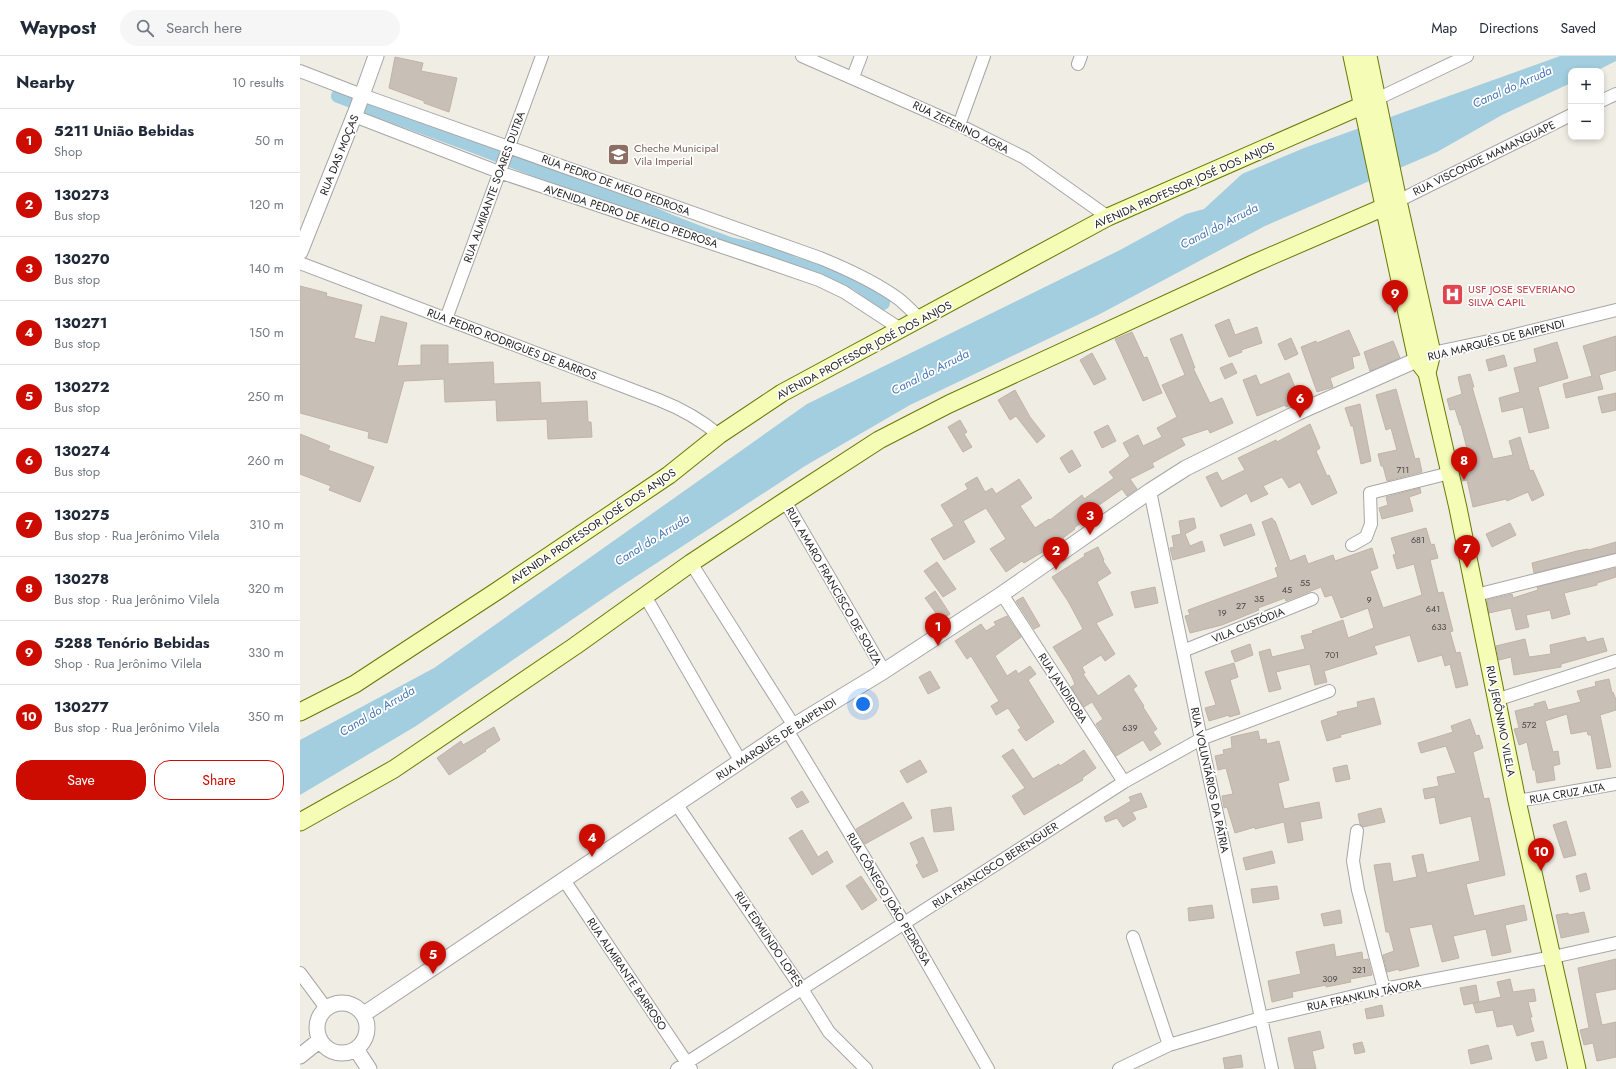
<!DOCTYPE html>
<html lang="en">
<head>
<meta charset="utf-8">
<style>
  body { margin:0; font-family:Jost,sans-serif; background:#f6f6f7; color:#1f2937 }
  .controls { position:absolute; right:12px; top:12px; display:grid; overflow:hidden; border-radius:8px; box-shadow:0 2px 6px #0003 }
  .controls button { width:36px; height:36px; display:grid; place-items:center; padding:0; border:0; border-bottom:1px solid #e0e1e3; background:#fff; color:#1f2937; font:20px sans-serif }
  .you { position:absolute; left:563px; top:648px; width:14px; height:14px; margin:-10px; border:3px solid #fff; border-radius:50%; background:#1a73e8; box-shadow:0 0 0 6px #1a73e833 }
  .badge { display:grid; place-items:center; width:26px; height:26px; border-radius:50%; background:#cd0c00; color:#fff; font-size:13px; font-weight:700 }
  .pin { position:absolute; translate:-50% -33px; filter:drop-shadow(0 1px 2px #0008) }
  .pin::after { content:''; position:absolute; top:21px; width:14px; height:12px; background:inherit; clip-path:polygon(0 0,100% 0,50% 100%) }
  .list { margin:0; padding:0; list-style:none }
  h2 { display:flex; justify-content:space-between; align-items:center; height:52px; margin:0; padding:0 16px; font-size:17px }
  h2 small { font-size:13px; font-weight:400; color:#747a83 }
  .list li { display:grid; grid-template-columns:26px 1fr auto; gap:12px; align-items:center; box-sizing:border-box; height:64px; padding:0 16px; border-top:1px solid #e0e1e3 }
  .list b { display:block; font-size:15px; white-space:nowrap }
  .list p { margin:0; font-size:13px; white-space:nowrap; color:#747a83 }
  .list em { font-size:13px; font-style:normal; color:#747a83 }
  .actions { display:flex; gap:8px; padding:12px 16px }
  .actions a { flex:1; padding:9px 0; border:1px solid #cd0c00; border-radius:16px; text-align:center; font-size:14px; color:#cd0c00 }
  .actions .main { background:#cd0c00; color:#fff }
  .icon { flex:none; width:22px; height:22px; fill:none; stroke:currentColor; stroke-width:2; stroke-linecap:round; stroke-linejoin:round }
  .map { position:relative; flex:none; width:1316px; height:1013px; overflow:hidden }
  header { display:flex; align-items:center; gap:24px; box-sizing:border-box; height:56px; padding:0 20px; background:#fff; border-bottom:1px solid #e0e1e3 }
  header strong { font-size:19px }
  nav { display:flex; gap:22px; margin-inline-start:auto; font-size:14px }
  .search { width:280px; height:36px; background:#f6f6f7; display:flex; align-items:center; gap:10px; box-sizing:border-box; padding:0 14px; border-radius:22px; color:#747a83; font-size:15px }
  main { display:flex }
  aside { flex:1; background:#fff }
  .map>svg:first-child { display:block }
  .water { fill:#a3cedf }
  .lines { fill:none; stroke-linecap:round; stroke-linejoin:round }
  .canal { stroke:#a3cedf; stroke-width:14 }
  .building { fill:#c8bfb7; stroke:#c2b4a6 }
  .minor-casing { stroke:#a6a6a6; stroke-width:14 }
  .tertiary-casing { stroke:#a6a6a6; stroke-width:17 }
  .secondary-casing { stroke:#667b00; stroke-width:19 }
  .minor { stroke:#fff; stroke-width:12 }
  .tertiary { stroke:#fff; stroke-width:15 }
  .secondary { stroke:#f4fcb6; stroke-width:17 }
  .labels { text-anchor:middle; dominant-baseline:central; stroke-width:3.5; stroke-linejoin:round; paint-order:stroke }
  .number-label { font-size:9px; fill:#494745 }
  .street-label { font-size:11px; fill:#1f1f1f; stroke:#fff }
  .education-label { font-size:11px; fill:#785e54; stroke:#fff; text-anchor:start }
  .health-label { font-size:11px; fill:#be3a42; stroke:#fff; text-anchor:start }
  .water-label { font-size:12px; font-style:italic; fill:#4676b3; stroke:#fff }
</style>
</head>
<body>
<header>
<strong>Waypost</strong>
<div class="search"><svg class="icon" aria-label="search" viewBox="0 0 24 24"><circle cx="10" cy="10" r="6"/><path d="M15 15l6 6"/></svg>Search here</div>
<nav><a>Map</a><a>Directions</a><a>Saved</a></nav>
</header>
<main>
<aside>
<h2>Nearby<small>10 results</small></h2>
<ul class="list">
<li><span class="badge">1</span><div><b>5211 União Bebidas</b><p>Shop</p></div><em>50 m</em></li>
<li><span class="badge">2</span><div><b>130273</b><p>Bus stop</p></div><em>120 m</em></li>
<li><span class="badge">3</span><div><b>130270</b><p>Bus stop</p></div><em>140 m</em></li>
<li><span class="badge">4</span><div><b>130271</b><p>Bus stop</p></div><em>150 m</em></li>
<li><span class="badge">5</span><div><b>130272</b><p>Bus stop</p></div><em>250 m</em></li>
<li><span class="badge">6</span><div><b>130274</b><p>Bus stop</p></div><em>260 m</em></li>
<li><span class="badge">7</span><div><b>130275</b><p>Bus stop · Rua Jerônimo Vilela</p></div><em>310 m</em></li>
<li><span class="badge">8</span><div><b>130278</b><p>Bus stop · Rua Jerônimo Vilela</p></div><em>320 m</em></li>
<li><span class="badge">9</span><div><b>5288 Tenório Bebidas</b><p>Shop · Rua Jerônimo Vilela</p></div><em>330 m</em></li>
<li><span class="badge">10</span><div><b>130277</b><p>Bus stop · Rua Jerônimo Vilela</p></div><em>350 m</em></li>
</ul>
<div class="actions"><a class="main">Save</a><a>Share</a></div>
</aside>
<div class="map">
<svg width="1316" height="1013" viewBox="0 0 1316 1013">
  <rect width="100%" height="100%" fill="#f0ede4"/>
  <!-- water -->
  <path class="water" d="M 1260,0 L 1316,0 L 1316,5 L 1296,15 L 1271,15 L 1271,27 L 1202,59 L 1137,96 L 965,170 L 800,258 L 610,349 L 505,410 L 317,533 L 116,670 L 0,739 L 0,684 L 134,612 L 507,348 L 820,194 L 886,158 L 904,153 L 942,118 L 1004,92 Z"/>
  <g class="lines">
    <!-- canal -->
    <path class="canal" d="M 38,40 L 171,89 L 277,130 L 344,154 L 369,165 L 400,177 L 430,188 L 474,198 L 494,208 L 533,218 L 556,227 L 583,247"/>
  </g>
  <!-- building -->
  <path class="building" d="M 95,1 L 123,7 L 121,15 L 157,22 L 149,56 L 124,47 L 124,45 L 89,32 Z
    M 0,230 L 27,237 L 26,240 L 62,249 L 54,282 L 75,287 L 81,260 L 107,267 L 97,310 L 121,309 L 121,289 L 148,289 L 148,308 L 193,306 L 194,328 L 240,326 L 241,347 L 287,345 L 288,366 L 291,366 L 292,381 L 248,383 L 247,363 L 197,365 L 196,344 L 145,346 L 144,323 L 104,325 L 87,387 L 68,382 L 69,376 L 0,357 Z
    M 929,263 L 935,279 L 957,271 L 962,287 L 941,294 L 942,296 L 929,301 L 915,269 Z
    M 1049,274 L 1060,299 L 1052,301 L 1054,312 L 1030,322 L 1033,331 L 1017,336 L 1001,291 L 1016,285 L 1017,287 Z
    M 832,276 L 844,302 L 847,301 L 862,337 L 843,345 L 815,283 Z
    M 882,278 L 895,312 L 893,312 L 910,347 L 922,342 L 933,367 L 910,377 L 908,373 L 881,382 L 885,389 L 852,407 L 854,411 L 830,423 L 837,433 L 827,440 L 822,433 L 792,454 L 795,457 L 774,472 L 775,473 L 763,482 L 764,484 L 752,492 L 751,491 L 724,507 L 722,505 L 706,516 L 690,493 L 706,483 L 686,452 L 663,465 L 675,486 L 644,504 L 631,483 L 654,470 L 641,449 L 668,433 L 665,428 L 677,421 L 685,436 L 692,432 L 696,438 L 719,423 L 732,442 L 720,450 L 735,472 L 749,463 L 750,464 L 782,439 L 784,443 L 814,422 L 809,416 L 830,400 L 823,387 L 838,379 L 843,390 L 862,381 L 857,372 L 877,361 L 862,329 L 885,319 L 870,283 Z
    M 1316,280 L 1316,314 L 1299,319 L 1303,333 L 1266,342 L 1263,328 L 1292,320 L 1283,290 Z
    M 991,282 L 998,298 L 985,304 L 978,288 Z
    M 1093,285 L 1100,302 L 1070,315 L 1064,296 Z
    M 1257,286 L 1268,322 L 1238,331 L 1249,372 L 1229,377 L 1223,351 L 1202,356 L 1199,342 L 1220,336 L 1214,312 L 1237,306 L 1234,293 Z
    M 792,297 L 806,323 L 794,329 L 780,304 Z
    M 1204,299 L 1207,310 L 1189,315 L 1186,304 Z
    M 932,307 L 937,317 L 925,323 L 920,312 Z
    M 989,317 L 1001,345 L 986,351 L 985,349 L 957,360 L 943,324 L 956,319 L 960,329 Z
    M 1170,318 L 1174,331 L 1172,331 L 1193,403 L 1213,399 L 1209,385 L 1220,381 L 1230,415 L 1233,414 L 1244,439 L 1232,445 L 1228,436 L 1207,445 L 1206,443 L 1173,451 L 1167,424 L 1162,425 L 1159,412 L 1171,409 L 1161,369 L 1160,369 L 1155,353 L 1150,354 L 1147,343 L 1162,338 L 1158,321 Z
    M 1096,333 L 1115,403 L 1119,402 L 1122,416 L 1087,425 L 1083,410 L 1081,410 L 1078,398 L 1097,394 L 1091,372 L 1086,374 L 1076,339 Z
    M 715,334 L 730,361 L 745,380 L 737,387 L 716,360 L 710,364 L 698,344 Z
    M 1316,337 L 1316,354 L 1302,357 L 1298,341 Z
    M 1060,348 L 1071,405 L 1061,408 L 1053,370 L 1051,370 L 1045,352 Z
    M 660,364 L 667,376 L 664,378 L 672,391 L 663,396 L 648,371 Z
    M 1010,368 L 1020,392 L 1016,395 L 1027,420 L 1029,419 L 1037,437 L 1012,449 L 1000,426 L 989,432 L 982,421 L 963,430 L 968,438 L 951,446 L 947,437 L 921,451 L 906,421 L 917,416 L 922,425 L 945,414 L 938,402 L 976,384 L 977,386 Z
    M 808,369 L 816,385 L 802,392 L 794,376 Z
    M 0,378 L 30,390 L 28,394 L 74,411 L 60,446 L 29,434 L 31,430 L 0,418 Z
    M 772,394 L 781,410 L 769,417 L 760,402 Z
    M 1120,432 L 1121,437 L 1109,441 L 1113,455 L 1082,463 L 1079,452 L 1088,449 L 1086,441 Z
    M 894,462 L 896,472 L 885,478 L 890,490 L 902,485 L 905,495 L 873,504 L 870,492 L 874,491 L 872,480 L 881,478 L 879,465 Z
    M 972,462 L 974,465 L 975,465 L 990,505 L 1005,499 L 1008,508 L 1033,499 L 1035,505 L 1072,492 L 1078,512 L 1070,515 L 1083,552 L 1122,539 L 1114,508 L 1097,513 L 1093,499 L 1096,498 L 1091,482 L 1126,472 L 1131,489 L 1134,488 L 1138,502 L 1130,504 L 1138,537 L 1143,536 L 1153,575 L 1150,576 L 1156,597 L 1160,596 L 1168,629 L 1156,632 L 1150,608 L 1145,610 L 1142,599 L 1118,606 L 1110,579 L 1074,590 L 1077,598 L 1024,615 L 1027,626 L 1015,629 L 1010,608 L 976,616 L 981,633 L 969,636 L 959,596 L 970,593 L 972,601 L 1005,593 L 1001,580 L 1013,577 L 1012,575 L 1043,564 L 1048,582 L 1074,572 L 1068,552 L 1041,562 L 1032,539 L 1025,541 L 1021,531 L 986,545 L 985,542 L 958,552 L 959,554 L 922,569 L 890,577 L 885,560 L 890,559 L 888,554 L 978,521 L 975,512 L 978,511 L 962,466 Z
    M 1210,467 L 1216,479 L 1192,491 L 1186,478 Z
    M 951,468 L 955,479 L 924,490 L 920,479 Z
    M 1316,486 L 1316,497 L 1234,517 L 1232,507 L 1277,495 L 1288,493 L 1288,494 Z
    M 798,491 L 804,504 L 803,505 L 811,517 L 797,526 L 813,559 L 796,567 L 815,598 L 805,605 L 801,599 L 782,611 L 785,617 L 783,618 L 798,640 L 829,619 L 837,630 L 833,633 L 844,650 L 843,651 L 857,673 L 853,676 L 861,688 L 850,695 L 843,684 L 816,700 L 796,668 L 803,663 L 792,646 L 784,651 L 771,631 L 775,628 L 771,619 L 753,591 L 783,573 L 768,545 L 752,521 L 785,500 L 784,498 Z
    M 637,506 L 656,533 L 643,541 L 624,515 Z
    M 1316,512 L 1316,521 L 1297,527 L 1297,529 L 1264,537 L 1270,558 L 1252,563 L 1250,554 L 1226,559 L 1229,571 L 1216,574 L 1211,552 L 1189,557 L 1187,544 L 1212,538 L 1213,542 L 1238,534 L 1237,531 Z
    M 855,531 L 858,547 L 835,552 L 831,536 Z
    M 635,535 L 650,558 L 641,564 L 625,542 Z
    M 723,541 L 740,570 L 734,573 L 716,545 Z
    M 707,560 L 721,581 L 695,600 L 707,620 L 716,614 L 718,618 L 730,610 L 736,618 L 728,624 L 754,666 L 726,685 L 718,674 L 721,672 L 708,652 L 696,659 L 691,650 L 699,645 L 671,600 L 667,603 L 655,585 L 681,568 L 686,575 L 696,569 L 694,566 Z
    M 1285,581 L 1287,586 L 1303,582 L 1307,595 L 1261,608 L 1261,611 L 1214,619 L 1211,601 L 1199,604 L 1196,590 L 1225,583 L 1229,601 L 1251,598 L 1250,589 Z
    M 950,588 L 953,599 L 935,606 L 931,595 Z
    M 934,607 L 938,621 L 930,624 L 940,658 L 929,661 L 929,659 L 909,665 L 905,652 L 916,649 L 905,616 Z
    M 630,615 L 640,632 L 628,638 L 619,621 Z
    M 1309,623 L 1312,637 L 1313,636 L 1316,644 L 1316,654 L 1300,659 L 1311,711 L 1297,713 L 1291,679 L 1288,679 L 1287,675 L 1271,678 L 1267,658 L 1245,665 L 1253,696 L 1258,695 L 1260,708 L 1253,710 L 1255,724 L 1237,727 L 1235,714 L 1233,714 L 1227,686 L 1219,689 L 1214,673 L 1219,672 L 1215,655 L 1235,650 L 1234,648 L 1245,645 L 1248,654 L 1281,646 L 1277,635 L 1296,630 L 1295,626 Z
    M 1074,642 L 1081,668 L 1040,679 L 1041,681 L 1027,685 L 1021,665 L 1038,659 L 1037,656 L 1058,651 L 1057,646 Z
    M 1170,663 L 1176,680 L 1179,679 L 1183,692 L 1173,696 L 1184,743 L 1189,742 L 1205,819 L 1166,828 L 1174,860 L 1224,849 L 1227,864 L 1205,869 L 1211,896 L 1192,900 L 1186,873 L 1153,880 L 1159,902 L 1142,906 L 1132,868 L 1109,872 L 1119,910 L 1099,915 L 1099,913 L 1087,916 L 1083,899 L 1094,895 L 1089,876 L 1086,876 L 1074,809 L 1090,807 L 1093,826 L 1117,821 L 1112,800 L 1123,798 L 1127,817 L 1180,805 L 1171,760 L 1140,768 L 1135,741 L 1125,743 L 1123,733 L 1139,730 L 1137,721 L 1156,717 L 1146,690 L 1121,697 L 1118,687 L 1153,676 L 1151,670 Z
    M 194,671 L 200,684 L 185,694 L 186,695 L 149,719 L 137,702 L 161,685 L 163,689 Z
    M 958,675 L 960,684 L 966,683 L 967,688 L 979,685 L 989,724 L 978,727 L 984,753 L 1019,746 L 1022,762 L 1000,766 L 1003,784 L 988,787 L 984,766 L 955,773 L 955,771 L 935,777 L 927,751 L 924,752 L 922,740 L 933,738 L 926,712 L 918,714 L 915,700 L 924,698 L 923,694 L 932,692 L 931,681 Z
    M 713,693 L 733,723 L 759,708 L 760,710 L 784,694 L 796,712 L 782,722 L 783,724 L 724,759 L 712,740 L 725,732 L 702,700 Z
    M 620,704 L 627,716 L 607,727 L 600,715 Z
    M 1047,709 L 1050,723 L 1036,726 L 1033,712 Z
    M 502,735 L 509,746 L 497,752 L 491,742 Z
    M 841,737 L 847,751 L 832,756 L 836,763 L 823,771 L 817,762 L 806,766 L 804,761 L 831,745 L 829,741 Z
    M 603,746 L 612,762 L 565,788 L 556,773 Z
    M 651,751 L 654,774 L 634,776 L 631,754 Z
    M 1081,752 L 1085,766 L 1063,771 L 1060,768 L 1058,758 Z
    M 1266,765 L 1276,799 L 1264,802 L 1253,769 Z
    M 502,774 L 518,801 L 527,795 L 533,806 L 512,819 L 489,782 Z
    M 623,781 L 638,815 L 623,822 L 616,809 L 619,807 L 610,787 Z
    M 972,795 L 975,807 L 946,814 L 943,802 Z
    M 1286,817 L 1290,833 L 1280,836 L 1276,820 Z
    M 561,820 L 577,844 L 562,854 L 546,830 Z
    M 977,830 L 979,843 L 953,847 L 951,833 Z
    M 912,849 L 914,862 L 889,865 L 888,852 Z
    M 1040,854 L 1042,867 L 1024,870 L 1021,858 Z
    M 1284,856 L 1289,876 L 1261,882 L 1256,859 L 1268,857 L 1269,859 Z
    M 1034,888 L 1036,901 L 1062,896 L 1063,904 L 1068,903 L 1072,919 L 1050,923 L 1051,926 L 1026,931 L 1026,929 L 992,936 L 993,941 L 972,946 L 968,925 L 1001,918 L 996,896 Z
    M 1316,903 L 1316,933 L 1295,937 L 1302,969 L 1316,966 L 1316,1001 L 1297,1005 L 1293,987 L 1284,989 L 1280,974 L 1289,972 L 1278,912 Z
    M 1210,923 L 1213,936 L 1234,933 L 1236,945 L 1228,946 L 1232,961 L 1230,961 L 1234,975 L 1217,980 L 1213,968 L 1197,971 L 1193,954 L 1176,957 L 1173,947 L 1201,941 L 1197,926 Z
    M 1176,929 L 1179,946 L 1164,949 L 1160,932 Z
    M 1082,949 L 1084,960 L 1067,963 L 1065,953 Z
    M 1020,975 L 1024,992 L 1012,995 L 1016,1013 L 995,1013 L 988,982 Z
    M 1243,985 L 1247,1002 L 1236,1005 L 1231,987 Z
    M 1062,986 L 1065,996 L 1055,998 L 1053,988 Z
    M 1188,989 L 1192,1003 L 1171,1008 L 1168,994 Z
    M 941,999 L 943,1011 L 925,1013 L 923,1002 Z"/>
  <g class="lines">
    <defs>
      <path id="minor" d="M 502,0 L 659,69 L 725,102 L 808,161
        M 778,8 L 781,0
        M 0,15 L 62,39 L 520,202 C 547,213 576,226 600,244 C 607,250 614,257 621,264
        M 553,21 L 561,0
        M 1077,43 L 1167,0
        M 1301,45 L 1316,38
        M 54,60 L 199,116 L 467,206 L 519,224 L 544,236 L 602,274
        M 659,69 L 684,0
        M 1098,145 L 1271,59
        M 0,207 L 359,344 C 382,353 400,363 419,379
        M 146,263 L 242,0
        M 1132,297 L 1203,282 L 1316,254
        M 850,435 L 901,683 L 972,1013
        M 485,445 L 584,615
        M 1052,489 L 1066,481 L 1071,468 L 1070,437 L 1150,417
        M 391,507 L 494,670
        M 702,538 L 824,726
        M 1176,539 L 1316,504
        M 345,540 L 441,706
        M 883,595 L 1012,543
        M 1196,644 L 1316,605
        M 487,674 L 604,867 L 688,1013
        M 1217,745 L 1316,728
        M 377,749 L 502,933 L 529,976 L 566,1013
        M 1057,775 L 1053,805 L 1058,834 L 1084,933
        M 264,824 L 391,1013
        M 833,881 L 869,989
        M 0,917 L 26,952
        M 377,1013 L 824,726 L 901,683 L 1029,635
        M 819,1013 L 869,989 L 961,962 L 1084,933 L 1253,901 L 1316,887"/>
      <path id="tertiary" d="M 0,196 L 57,53 L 76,0
        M17 972a25 25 0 1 1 50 0a25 25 0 1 1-50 0Z
        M 64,958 L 487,674 L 584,615 L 702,538 L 850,435 L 886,412 L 999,356 L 1128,299
        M 56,993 L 69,1013
        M 0,1000 L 20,984"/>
      <path id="secondary" d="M 1052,0 L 1117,304 L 1127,317 L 1158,452 L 1217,745 L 1277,1013
        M 1068,0 L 1098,145 L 1132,297 L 1127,317
        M 0,656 L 55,628 L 197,535 L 369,419 L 419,379 L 482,337 L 808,161 L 1077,43
        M 0,766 L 94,713 L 275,590 L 391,507 L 485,445 L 579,384 L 649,348 L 955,207 L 1098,145"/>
    </defs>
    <!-- minor casing -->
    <use href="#minor" class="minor-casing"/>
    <!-- tertiary casing -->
    <use href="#tertiary" class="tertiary-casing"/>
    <!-- secondary casing -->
    <use href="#secondary" class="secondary-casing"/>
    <!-- minor -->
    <use href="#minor" class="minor"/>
    <!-- tertiary -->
    <use href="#tertiary" class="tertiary"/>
    <!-- secondary -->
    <use href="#secondary" class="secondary"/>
  </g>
  <!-- icons -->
  <defs>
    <symbol id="school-square" viewBox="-11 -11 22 22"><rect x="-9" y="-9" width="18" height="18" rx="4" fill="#8d6e63" stroke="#fff"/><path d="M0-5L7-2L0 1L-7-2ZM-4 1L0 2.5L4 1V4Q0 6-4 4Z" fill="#fff"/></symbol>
    <symbol id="hospital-square" viewBox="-11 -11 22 22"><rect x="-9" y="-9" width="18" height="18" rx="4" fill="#e0444e" stroke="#fff"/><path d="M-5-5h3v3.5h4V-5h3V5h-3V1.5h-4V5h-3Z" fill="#fff"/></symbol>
  </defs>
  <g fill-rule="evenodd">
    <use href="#school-square" x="306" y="86" width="25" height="25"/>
    <use href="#hospital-square" x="1140" y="226" width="25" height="25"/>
  </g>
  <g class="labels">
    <!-- number labels -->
    <g class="number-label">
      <text x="1103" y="413">711</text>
      <text x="1118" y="483">681</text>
      <text x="1005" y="526">55</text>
      <text x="987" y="533">45</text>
      <text x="959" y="542">35</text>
      <text x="1069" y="543">9</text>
      <text x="941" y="549">27</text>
      <text x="1133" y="552">641</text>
      <text x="922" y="556">19</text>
      <text x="1139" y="570">633</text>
      <text x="1032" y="598">701</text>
      <text x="1229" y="668">572</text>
      <text x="830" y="671">639</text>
      <text x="1059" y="913">321</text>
      <text x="1030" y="922">309</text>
    </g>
    <!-- street labels -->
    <g class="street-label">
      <text transform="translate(661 71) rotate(26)">RUA ZEFERINO AGRA</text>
      <text transform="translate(39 99) rotate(-68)">RUA DAS MOÇAS</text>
      <text transform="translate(1184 102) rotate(-26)">RUA VISCONDE MAMANGUAPE</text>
      <text transform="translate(316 129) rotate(20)">RUA PEDRO DE MELO PEDROSA</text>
      <text transform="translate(884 129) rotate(-24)">AVENIDA PROFESSOR JOSÉ DOS ANJOS</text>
      <text transform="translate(194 131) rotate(-70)">RUA ALMIRANTE SOARES DUTRA</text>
      <text transform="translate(331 160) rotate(18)">AVENIDA PEDRO DE MELO PEDROSA</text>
      <text transform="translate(1196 284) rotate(-14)">RUA MARQUÊS DE BAIPENDI</text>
      <text transform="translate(212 288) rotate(21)">RUA PEDRO RODRIGUES DE BARROS</text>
      <text transform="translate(564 294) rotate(-28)">AVENIDA PROFESSOR JOSÉ DOS ANJOS</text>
      <text transform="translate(293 470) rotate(-34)">AVENIDA PROFESSOR JOSÉ DOS ANJOS</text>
      <text transform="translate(534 530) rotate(60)">RUA AMARO FRANCISCO DE SOUZA</text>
      <text transform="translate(948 569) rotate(-22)">VILA CUSTÓDIA</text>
      <text transform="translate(763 632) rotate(57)">RUA JANDIROBA</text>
      <text transform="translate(1201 665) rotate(79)">RUA JERÔNIMO VILELA</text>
      <text transform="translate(476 683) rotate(-33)">RUA MARQUÊS DE BAIPENDI</text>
      <text transform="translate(910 724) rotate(78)">RUA VOLUNTÁRIOS DA PÁTRIA</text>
      <text transform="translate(1267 737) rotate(-10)">RUA CRUZ ALTA</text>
      <text transform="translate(695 809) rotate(-33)">RUA FRANCISCO BERENGUER</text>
      <text transform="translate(589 843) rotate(59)">RUA CÔNEGO JOÃO PEDROSA</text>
      <text transform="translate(469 883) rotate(56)">RUA EDMUNDO LOPES</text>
      <text transform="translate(327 918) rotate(56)">RUA ALMIRANTE BARROSO</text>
      <text transform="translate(1064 939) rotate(-12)">RUA FRANKLIN TÁVORA</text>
    </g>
    <!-- education labels -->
    <g class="education-label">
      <text x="334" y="92">Cheche Municipal<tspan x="334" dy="13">Vila Imperial</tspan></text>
    </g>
    <!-- health labels -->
    <g class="health-label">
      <text x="1168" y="233">USF JOSE SEVERIANO<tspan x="1168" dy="13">SILVA CAPIL</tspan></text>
    </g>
    <!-- water labels -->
    <g class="water-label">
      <text transform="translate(1212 31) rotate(-24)">Canal do Arruda</text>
      <text transform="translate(919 170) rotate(-27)">Canal do Arruda</text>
      <text transform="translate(630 316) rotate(-27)">Canal do Arruda</text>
      <text transform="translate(352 484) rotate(-32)">Canal do Arruda</text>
      <text transform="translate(77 655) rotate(-31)">Canal do Arruda</text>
    </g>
  </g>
</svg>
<div class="controls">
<button>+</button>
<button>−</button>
</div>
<div class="you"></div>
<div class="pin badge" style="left:638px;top:590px">1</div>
<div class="pin badge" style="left:756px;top:514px">2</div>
<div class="pin badge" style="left:790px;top:479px">3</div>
<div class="pin badge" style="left:292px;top:801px">4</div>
<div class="pin badge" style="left:133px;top:918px">5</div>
<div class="pin badge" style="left:1000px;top:362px">6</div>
<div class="pin badge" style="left:1167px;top:512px">7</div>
<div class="pin badge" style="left:1164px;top:424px">8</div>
<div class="pin badge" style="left:1095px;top:257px">9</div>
<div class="pin badge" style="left:1241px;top:815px">10</div>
</div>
</main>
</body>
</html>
